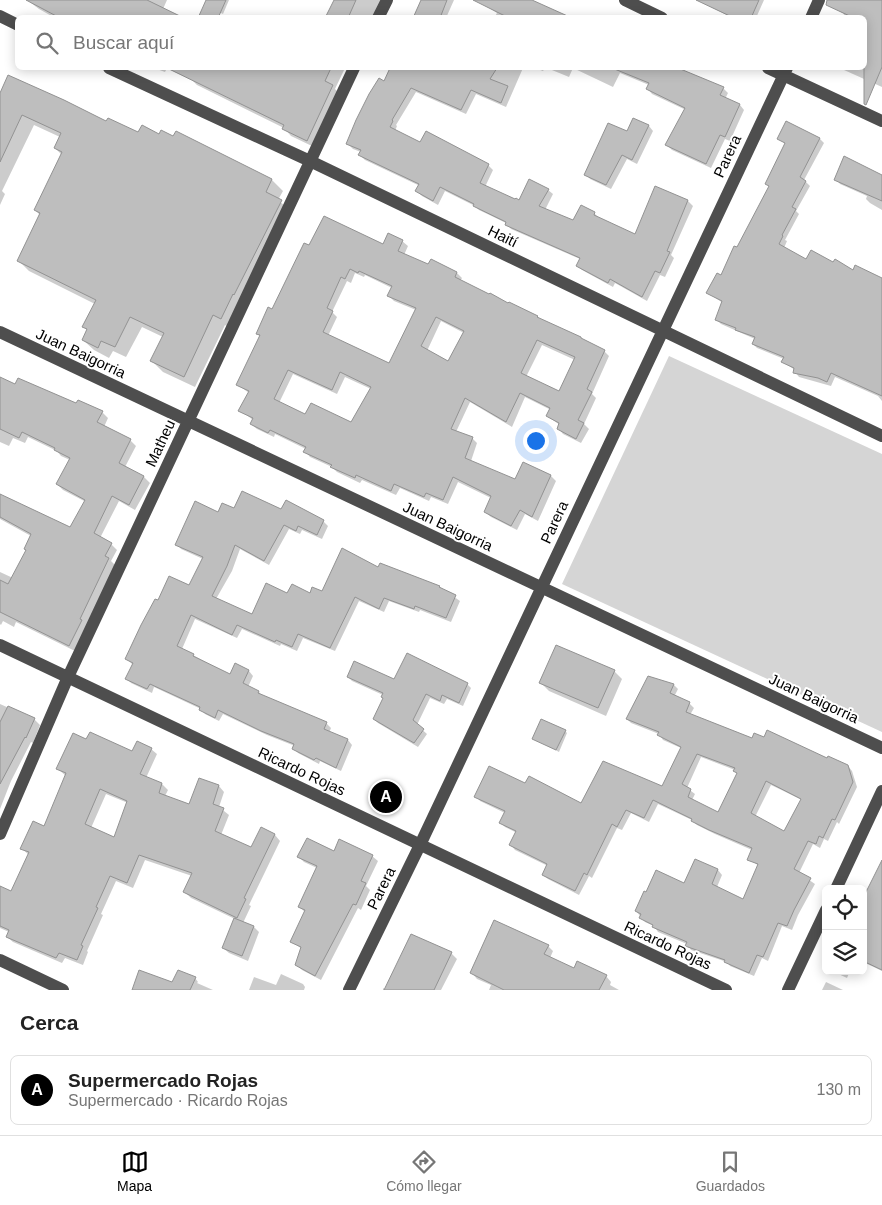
<!DOCTYPE html>
<html lang="es">
<head>
<meta charset="utf-8">
<style>
  body { margin:0; font-family:Helvetica,sans-serif; background:#f6f6f6; color:#222 }
  .controls { position:absolute; right:15px; bottom:15px; display:grid; overflow:hidden; border-radius:8px; box-shadow:0 2px 12px #0003 }
  .controls button { width:45px; height:45px; display:grid; place-items:center; padding:0; border:0; border-bottom:1px solid #e0e0e0; background:#fff; color:#222; font:25px sans-serif }
  .you { position:absolute; left:535px; top:440px; width:18px; height:18px; margin:-12px; border:4px solid #fff; border-radius:50%; background:#1a73e8; box-shadow:0 0 0 8px #1a73e833 }
  .badge { display:grid; place-items:center; width:32px; height:32px; border-radius:50%; background:#000; color:#fff; font-size:16px; font-weight:700 }
  .pin { position:absolute; translate:-50% -50%; border:2px solid #fff; box-shadow:0 1px 5px #0006 }
  .list { margin:0; padding:0; list-style:none }
  h2 { display:flex; justify-content:space-between; align-items:center; height:65px; margin:0; padding:0 20px; font-size:21px }
  h2 small { font-size:16px; font-weight:400; color:#767676 }
  .list li { display:grid; grid-template-columns:32px 1fr auto; gap:15px; align-items:center; box-sizing:border-box; height:70px; margin:0 10px 10px; padding:0 10px; border:1px solid #e0e0e0; border-radius:8px }
  .list b { display:block; font-size:19px; white-space:nowrap }
  .list p { margin:0; font-size:16px; white-space:nowrap; color:#767676 }
  .list em { font-size:16px; font-style:normal; color:#767676 }
  .icon { flex:none; width:28px; height:28px; fill:none; stroke:currentColor; stroke-width:2; stroke-linecap:round; stroke-linejoin:round }
  .map { position:relative; flex:none; width:882px; height:990px; overflow:hidden }
  .search { position:absolute; background:#fff; box-shadow:0 2px 12px #0003; left:15px; right:15px; top:15px; height:55px; display:flex; align-items:center; gap:12px; box-sizing:border-box; padding:0 18px; border-radius:8px; color:#767676; font-size:19px }
  .sheet { height:145px; background:#fff }
  nav { display:flex; justify-content:space-around; align-items:center; box-sizing:border-box; height:70px; border-top:1px solid #e0e0e0; background:#fff; font-size:14px; color:#767676 }
  nav a { display:grid; justify-items:center; gap:2px }
  nav .on { color:#000 }
  .map>svg:first-child { display:block }
  .green { fill:#d5d5d5 }
  .shadow { fill:#0003; fill-rule:evenodd }
  .building { fill:#bebebe; stroke:#929292; fill-rule:evenodd }
  .lines { fill:none; stroke-linecap:round; stroke-linejoin:round }
  .minor { stroke:#4e4e4e; stroke-width:12 }
  .labels { text-anchor:middle; dominant-baseline:central; stroke-width:4; stroke-linejoin:round; paint-order:stroke }
  .street-label { font-size:15px; fill:#000; stroke:#fff }
</style>
</head>
<body>
<div class="map">
<svg width="882" height="990" viewBox="0 0 882 990">
  <rect width="100%" height="100%" fill="#fff"/>
  <!-- green -->
  <path class="green" d="M 669,356 L 882,454 L 882,732 L 562,584 Z"/>
  <!-- shadow -->
  <path class="shadow" d="M 27,0 L 167,0 L 163,9 L 181,18 L 55,18 L 39,9 Z
    M 208,0 L 229,0 L 223,14 L 208,7 Z
    M 335,0 L 385,0 L 377,18 L 327,18 Z
    M 422,0 L 454,0 L 446,18 L 414,18 Z
    M 488,0 L 529,0 L 565,18 L 494,18 L 497,13 L 485,5 Z
    M 697,0 L 764,0 L 756,18 L 733,18 Z
    M 843,0 L 882,0 L 882,87 L 844,70 L 841,68 L 864,68 L 864,18 L 843,18 L 844,14 L 838,10 Z
    M 154,68 L 345,68 L 335,89 L 339,93 L 314,147 L 291,136 L 284,128 L 197,85 L 192,80 L 167,68 L 165,72 Z
    M 392,68 L 523,68 L 506,107 L 476,94 L 466,114 L 416,92 L 396,125 L 397,126 L 395,131 L 421,143 L 488,165 L 493,170 L 485,187 L 520,201 L 548,190 L 553,194 L 545,210 L 574,222 L 594,213 L 599,218 L 636,236 L 656,188 L 688,201 L 693,206 L 671,255 L 674,258 L 665,277 L 660,275 L 647,301 L 615,283 L 613,287 L 582,270 L 577,266 L 580,259 L 511,229 L 506,223 L 479,210 L 475,206 L 445,191 L 438,205 L 422,196 L 417,191 L 420,186 L 365,160 L 360,155 L 361,152 L 353,149 L 348,144 L 385,83 Z
    M 535,68 L 545,68 L 543,71 Z
    M 547,68 L 675,68 L 723,88 L 728,93 L 725,99 L 740,105 L 744,110 L 730,141 L 725,139 L 711,168 L 672,150 L 667,145 L 686,110 L 652,94 L 648,89 L 649,85 L 620,73 L 613,87 L 573,68 L 569,77 Z
    M 0,96 L 107,123 L 139,134 L 159,136 L 272,180 L 283,191 L 278,200 L 292,212 L 232,329 L 225,325 L 195,387 L 163,372 L 152,361 L 163,337 L 142,327 L 126,357 L 113,351 L 109,358 L 94,350 L 83,340 L 88,331 L 84,327 L 95,304 L 29,271 L 18,260 L 40,215 L 35,210 L 62,155 L 55,148 L 60,137 L 34,125 L 2,191 L 5,194 L 0,205 Z
    M 634,119 L 649,126 L 653,131 L 637,164 L 627,159 L 611,189 L 590,179 L 586,174 L 627,133 Z
    M 778,139 L 820,139 L 824,143 L 804,180 L 810,186 L 796,211 L 799,214 L 785,240 L 787,241 L 784,248 L 807,261 L 882,280 L 882,401 L 878,396 L 835,377 L 831,386 L 799,377 L 795,372 L 795,370 L 783,362 L 784,359 L 757,348 L 753,344 L 755,339 L 721,324 L 716,319 L 723,303 L 708,293 L 721,276 L 738,249 L 770,187 L 767,184 L 786,144 Z
    M 882,176 L 882,210 L 870,203 L 866,199 L 867,196 L 840,184 L 836,179 Z
    M 402,241 L 408,246 L 404,255 L 429,266 L 431,261 L 457,273 L 462,278 L 460,281 L 537,317 L 541,320 L 604,351 L 609,356 L 592,394 L 596,398 L 584,424 L 589,429 L 581,443 L 563,434 L 558,428 L 560,425 L 547,416 L 551,410 L 525,397 L 512,427 L 470,402 L 456,432 L 472,438 L 477,443 L 471,461 L 516,481 L 523,463 L 551,476 L 556,481 L 538,521 L 525,514 L 517,530 L 491,517 L 485,512 L 491,498 L 458,482 L 448,504 L 431,497 L 429,501 L 400,488 L 396,495 L 362,480 L 360,483 L 337,472 L 332,467 L 310,457 L 305,451 L 306,449 L 275,434 L 274,437 L 257,429 L 251,424 L 253,420 L 240,410 L 249,393 L 238,385 L 260,337 L 257,333 L 273,310 L 310,247 L 384,246 ZM 355,273 L 364,277 L 365,275 L 392,288 L 389,296 L 394,301 L 416,310 L 389,365 L 328,336 L 337,317 L 332,312 L 347,281 L 351,283 ZM 441,321 L 464,333 L 449,362 L 427,351 ZM 542,345 L 575,360 L 560,393 L 526,377 ZM 293,374 L 337,394 L 345,377 L 371,389 L 352,423 L 306,416 L 279,403 Z
    M 0,378 L 16,386 L 102,412 L 108,418 L 104,427 L 130,440 L 136,446 L 125,467 L 144,477 L 150,483 L 135,510 L 119,501 L 100,538 L 111,544 L 117,550 L 111,561 L 115,565 L 75,651 L 16,622 L 14,627 L 3,621 L 1,625 L 0,624 L 0,572 L 69,604 L 25,550 L 31,536 L 0,519 L 0,495 L 71,529 L 86,502 L 63,490 L 57,484 L 70,460 L 61,456 L 57,451 L 28,437 L 25,443 L 13,438 L 9,446 L 0,442 Z
    M 234,510 L 282,511 L 323,521 L 328,526 L 322,539 L 302,530 L 300,534 L 289,529 L 269,565 L 240,549 L 232,571 L 216,599 L 252,615 L 288,594 L 323,593 L 378,569 L 381,564 L 440,587 L 460,601 L 451,622 L 420,610 L 419,612 L 389,601 L 384,612 L 359,601 L 335,651 L 303,638 L 297,651 L 281,644 L 280,646 L 242,629 L 237,638 L 195,619 L 182,649 L 231,676 L 249,671 L 253,676 L 248,687 L 259,692 L 263,697 L 327,724 L 331,728 L 329,733 L 348,740 L 352,745 L 341,771 L 320,761 L 319,764 L 298,753 L 294,748 L 295,746 L 267,735 L 223,714 L 219,721 L 205,714 L 201,709 L 154,687 L 152,693 L 131,683 L 127,679 L 133,665 L 127,659 L 159,602 L 189,586 L 203,559 L 181,549 L 177,544 L 219,514 Z
    M 614,671 L 622,679 L 606,716 L 549,691 L 541,683 Z
    M 348,677 L 394,681 L 467,684 L 471,688 L 463,706 L 447,699 L 444,704 L 430,698 L 417,725 L 427,734 L 418,747 L 378,723 L 374,719 L 384,699 L 383,695 L 352,681 Z
    M 674,685 L 678,689 L 674,697 L 689,703 L 694,708 L 690,715 L 753,740 L 848,766 L 852,771 L 857,787 L 839,824 L 837,822 L 828,841 L 824,839 L 820,848 L 813,844 L 799,873 L 815,884 L 798,915 L 792,930 L 782,926 L 768,961 L 762,958 L 754,976 L 730,966 L 727,962 L 691,950 L 687,944 L 658,932 L 654,926 L 645,922 L 636,911 L 685,884 L 696,861 L 718,870 L 722,875 L 717,887 L 743,900 L 759,866 L 749,859 L 752,850 L 715,834 L 697,825 L 692,820 L 658,804 L 649,822 L 631,813 L 622,830 L 617,828 L 592,878 L 589,876 L 579,895 L 548,879 L 543,875 L 548,866 L 515,850 L 511,845 L 517,833 L 505,827 L 500,822 L 505,813 L 480,801 L 476,796 L 526,785 L 582,804 L 662,788 L 681,748 L 663,740 L 659,734 L 631,723 L 627,719 ZM 701,757 L 735,770 L 738,774 L 718,813 L 692,800 L 695,794 L 687,788 ZM 771,785 L 802,800 L 785,833 L 755,817 Z
    M 0,704 L 34,719 L 40,725 L 33,743 L 31,742 L 11,781 L 0,809 Z
    M 565,731 L 567,733 L 559,752 L 534,739 Z
    M 87,741 L 133,753 L 151,749 L 157,754 L 146,778 L 162,784 L 168,790 L 165,796 L 190,805 L 199,780 L 219,786 L 224,792 L 219,807 L 229,815 L 221,835 L 251,849 L 262,829 L 275,835 L 280,841 L 249,905 L 251,906 L 243,923 L 254,927 L 259,932 L 248,961 L 229,953 L 223,948 L 235,919 L 191,898 L 185,892 L 192,876 L 145,860 L 133,888 L 116,881 L 101,914 L 103,915 L 87,951 L 88,952 L 83,965 L 65,958 L 62,963 L 13,942 L 7,937 L 9,932 L 0,928 L 0,893 L 12,893 L 29,855 L 21,848 L 44,827 L 66,776 L 58,769 ZM 106,794 L 128,803 L 115,838 L 91,828 Z
    M 334,853 L 372,856 L 378,861 L 366,886 L 370,890 L 361,910 L 358,908 L 321,980 L 302,970 L 297,965 L 302,949 L 291,941 L 305,912 L 299,907 L 317,868 L 304,862 L 299,857 Z
    M 863,903 L 882,913 L 882,971 L 863,962 Z
    M 548,946 L 553,951 L 550,958 L 574,970 L 606,976 L 611,982 L 610,985 L 619,990 L 489,990 L 491,985 L 477,979 L 472,973 Z
    M 451,953 L 457,959 L 441,990 L 383,990 L 383,988 L 386,990 Z
    M 832,971 L 850,971 L 847,978 Z
    M 281,974 L 303,984 L 305,987 L 304,990 L 249,990 L 254,977 L 276,985 Z
    M 195,978 L 198,982 L 197,983 L 213,990 L 133,990 Z
    M 826,982 L 843,990 L 822,990 Z"/>
  <!-- building -->
  <path class="building" d="M 26,0 L 147,0 L 184,18 L 60,18 Z
    M 206,0 L 226,0 L 218,18 L 198,18 Z
    M 334,0 L 356,0 L 348,18 L 325,18 Z
    M 421,0 L 447,0 L 440,18 L 413,18 Z
    M 473,0 L 532,0 L 572,18 L 509,18 Z
    M 696,0 L 759,0 L 751,18 L 734,18 Z
    M 827,0 L 882,0 L 882,67 L 866,105 L 864,104 L 864,18 L 854,18 L 826,5 Z
    M 167,68 L 331,68 L 325,81 L 333,85 L 307,141 L 282,129 L 284,125 Z
    M 390,68 L 497,68 L 490,79 L 508,86 L 501,103 L 471,90 L 461,110 L 411,88 L 392,120 L 393,121 L 390,127 L 420,142 L 426,131 L 489,164 L 480,183 L 515,199 L 516,198 L 519,200 L 529,179 L 549,189 L 539,206 L 573,220 L 581,205 L 595,212 L 594,215 L 635,234 L 655,186 L 688,200 L 667,251 L 670,252 L 660,273 L 655,271 L 642,297 L 610,279 L 608,283 L 576,266 L 580,258 L 505,225 L 506,222 L 473,206 L 474,204 L 440,187 L 433,201 L 415,191 L 419,184 L 358,155 L 361,150 L 346,144 L 356,120 L 369,94 L 379,78 L 384,81 Z
    M 612,68 L 678,68 L 724,87 L 720,95 L 740,104 L 725,137 L 720,135 L 706,164 L 665,145 L 685,108 L 646,89 L 649,83 Z
    M 8,75 L 64,100 L 106,121 L 108,118 L 138,132 L 142,125 L 159,134 L 161,130 L 173,136 L 176,131 L 272,179 L 266,192 L 282,200 L 234,295 L 233,294 L 221,319 L 213,315 L 184,377 L 150,361 L 164,333 L 130,317 L 115,347 L 101,341 L 98,348 L 82,340 L 87,329 L 82,327 L 96,300 L 17,261 L 40,213 L 34,210 L 62,152 L 54,148 L 61,133 L 22,115 L 0,162 L 0,93 Z
    M 633,118 L 649,125 L 632,160 L 622,155 L 606,185 L 584,175 L 608,123 L 627,131 Z
    M 786,121 L 820,138 L 800,177 L 806,181 L 792,207 L 796,209 L 782,235 L 783,236 L 779,244 L 806,259 L 811,250 L 833,262 L 835,259 L 853,270 L 855,265 L 882,278 L 882,396 L 831,373 L 827,382 L 818,378 L 793,373 L 794,368 L 781,362 L 784,357 L 752,344 L 755,337 L 735,330 L 736,328 L 715,320 L 722,301 L 706,293 L 717,273 L 721,275 L 734,246 L 737,247 L 769,186 L 765,184 L 785,143 L 777,139 Z
    M 844,156 L 882,175 L 882,201 L 834,180 Z
    M 324,216 L 383,244 L 388,233 L 403,240 L 398,251 L 428,264 L 431,259 L 457,272 L 455,277 L 489,294 L 490,293 L 508,303 L 509,302 L 538,316 L 537,317 L 581,337 L 581,338 L 605,350 L 587,389 L 592,392 L 578,420 L 584,423 L 576,439 L 557,429 L 559,423 L 546,416 L 550,408 L 520,393 L 506,422 L 465,398 L 451,429 L 473,437 L 465,458 L 515,479 L 523,462 L 551,475 L 532,517 L 520,510 L 511,526 L 484,512 L 491,496 L 453,477 L 443,500 L 426,493 L 424,497 L 394,484 L 391,491 L 356,475 L 355,478 L 330,467 L 332,465 L 303,452 L 306,447 L 270,430 L 268,433 L 250,424 L 253,418 L 238,411 L 249,391 L 236,385 L 260,335 L 256,334 L 268,307 L 272,309 L 304,243 L 309,245 ZM 350,269 L 358,273 L 359,271 L 392,286 L 387,296 L 416,308 L 389,363 L 323,332 L 333,311 L 327,308 L 341,277 L 345,279 ZM 436,317 L 464,331 L 448,361 L 421,346 ZM 537,340 L 575,357 L 559,391 L 521,373 ZM 288,370 L 332,390 L 340,372 L 371,387 L 351,422 L 311,403 L 305,414 L 274,399 Z
    M 0,377 L 15,384 L 18,378 L 76,403 L 78,400 L 103,411 L 97,422 L 131,439 L 119,463 L 144,476 L 129,505 L 112,496 L 94,533 L 112,543 L 105,556 L 109,558 L 80,619 L 82,620 L 69,646 L 0,612 L 0,580 L 8,584 L 26,550 L 24,549 L 31,534 L 0,517 L 0,494 L 70,527 L 85,500 L 56,484 L 70,458 L 54,450 L 55,448 L 22,432 L 19,438 L 0,429 Z
    M 242,491 L 281,509 L 286,500 L 324,520 L 317,535 L 298,526 L 296,531 L 284,525 L 264,561 L 235,545 L 227,566 L 212,596 L 252,614 L 266,583 L 287,593 L 292,584 L 310,593 L 312,587 L 322,591 L 342,548 L 378,567 L 380,563 L 440,586 L 439,587 L 456,595 L 446,618 L 415,606 L 414,609 L 384,598 L 379,609 L 355,597 L 330,648 L 298,634 L 292,647 L 276,640 L 275,642 L 237,625 L 232,635 L 191,615 L 177,646 L 194,654 L 193,656 L 230,674 L 235,663 L 249,670 L 243,683 L 259,691 L 258,693 L 327,722 L 324,729 L 348,739 L 336,768 L 316,758 L 314,760 L 292,749 L 294,744 L 261,731 L 218,710 L 215,718 L 199,710 L 200,707 L 150,684 L 147,689 L 125,679 L 133,663 L 125,659 L 141,625 L 155,599 L 158,600 L 169,576 L 189,585 L 203,557 L 175,545 L 195,501 L 218,512 L 222,503 L 234,508 Z
    M 556,645 L 615,670 L 598,708 L 539,683 Z
    M 407,653 L 468,683 L 459,703 L 442,695 L 440,701 L 426,694 L 413,720 L 424,729 L 414,743 L 373,719 L 383,698 L 381,697 L 383,693 L 347,677 L 354,661 L 394,679 Z
    M 648,676 L 674,684 L 670,693 L 690,702 L 686,712 L 752,738 L 754,733 L 764,737 L 767,730 L 827,758 L 828,756 L 848,765 L 853,782 L 835,820 L 832,819 L 823,838 L 819,836 L 816,844 L 808,841 L 794,869 L 811,878 L 794,910 L 787,926 L 778,923 L 763,957 L 757,955 L 749,973 L 724,962 L 725,960 L 685,946 L 687,942 L 652,927 L 653,925 L 639,918 L 641,914 L 635,911 L 644,891 L 646,892 L 656,870 L 684,883 L 695,859 L 718,869 L 712,884 L 743,899 L 758,864 L 747,860 L 752,848 L 709,830 L 691,821 L 692,819 L 653,800 L 644,818 L 626,810 L 617,827 L 612,824 L 587,875 L 584,873 L 575,891 L 542,875 L 547,864 L 509,845 L 516,831 L 499,823 L 505,811 L 474,797 L 489,766 L 525,783 L 529,776 L 581,803 L 603,761 L 662,786 L 681,747 L 657,735 L 659,732 L 626,719 ZM 697,754 L 735,768 L 733,771 L 737,773 L 718,812 L 688,797 L 691,789 L 682,784 ZM 766,781 L 801,799 L 784,831 L 751,813 Z
    M 8,706 L 35,718 L 26,738 L 25,737 L 0,784 L 0,722 Z
    M 541,719 L 566,730 L 556,750 L 532,739 Z
    M 90,732 L 132,751 L 137,741 L 152,748 L 140,774 L 162,783 L 159,793 L 189,804 L 199,778 L 219,785 L 213,804 L 224,808 L 215,831 L 251,847 L 261,827 L 275,834 L 244,898 L 246,899 L 237,918 L 183,892 L 192,873 L 139,855 L 127,883 L 110,876 L 96,907 L 98,908 L 81,945 L 83,946 L 77,960 L 59,953 L 56,958 L 6,937 L 9,930 L 0,926 L 0,886 L 11,891 L 29,852 L 20,849 L 33,821 L 44,826 L 66,773 L 56,769 L 73,733 L 86,739 ZM 100,789 L 127,801 L 114,837 L 85,824 Z
    M 307,838 L 334,851 L 339,839 L 373,855 L 361,881 L 366,883 L 356,905 L 353,904 L 315,976 L 295,965 L 301,947 L 290,942 L 305,910 L 298,907 L 317,866 L 297,857 Z
    M 882,860 L 882,970 L 863,961 L 863,898 Z
    M 234,918 L 254,926 L 242,956 L 222,948 Z
    M 494,920 L 549,945 L 544,954 L 574,968 L 577,961 L 607,975 L 599,990 L 504,990 L 470,973 Z
    M 411,934 L 452,952 L 434,990 L 384,990 Z
    M 139,970 L 172,982 L 178,970 L 196,977 L 190,990 L 132,990 Z"/>
  <g class="lines">
    <!-- minor -->
    <path class="minor" d="M 625,0 L 662,18
      M 0,16 L 18,25
      M 378,18 L 387,0
      M 811,18 L 819,0
      M 109,68 L 310,161 L 882,436
      M 768,68 L 882,121
      M 0,332 L 882,748
      M 0,645 L 726,990
      M 0,834 L 68,677 L 354,68
      M 836,889 L 882,791
      M 0,960 L 63,990
      M 349,990 L 420,845 L 787,68
      M 788,990 L 826,910"/>
  </g>
  <g class="labels">
    <!-- street labels -->
    <g class="street-label">
      <text transform="translate(727 156) rotate(-65)">Parera</text>
      <text transform="translate(503 236) rotate(26)">Haití</text>
      <text transform="translate(81 353) rotate(25)">Juan Baigorria</text>
      <text transform="translate(160 443) rotate(-65)">Matheu</text>
      <text transform="translate(554 522) rotate(-65)">Parera</text>
      <text transform="translate(448 526) rotate(25)">Juan Baigorria</text>
      <text transform="translate(814 698) rotate(25)">Juan Baigorria</text>
      <text transform="translate(302 771) rotate(25)">Ricardo Rojas</text>
      <text transform="translate(381 888) rotate(-64)">Parera</text>
      <text transform="translate(668 945) rotate(25)">Ricardo Rojas</text>
    </g>
  </g>
</svg>
<div class="controls">
<button><svg class="icon" aria-label="locate" viewBox="0 0 24 24"><circle cx="12" cy="12" r="6"/><path d="M12 2v4M12 18v4M2 12h4M18 12h4"/></svg></button>
<button><svg class="icon" aria-label="layers" viewBox="0 0 24 24"><path d="M12 4l9 5-9 5-9-5zM3 14l9 5 9-5"/></svg></button>
</div>
<div class="you"></div>
<div class="pin badge" style="left:386px;top:797px">A</div>
<div class="search"><svg class="icon" aria-label="search" viewBox="0 0 24 24"><circle cx="10" cy="10" r="6"/><path d="M15 15l6 6"/></svg>Buscar aquí</div>
</div>
<section class="sheet">
<h2>Cerca<small></small></h2>
<ul class="list">
<li><span class="badge">A</span><div><b>Supermercado Rojas</b><p>Supermercado · Ricardo Rojas</p></div><em>130 m</em></li>
</ul>
</section>
<nav>
<a class="on"><svg class="icon" aria-label="map" viewBox="0 0 24 24"><path d="M3 6l6-2 6 2 6-2v14l-6 2-6-2-6 2zM9 4v14M15 6v14"/></svg>Mapa</a>
<a><svg class="icon" aria-label="directions" viewBox="0 0 24 24"><path d="M12 3l9 9-9 9-9-9zM9 14v-3h6M13 9l2 2-2 2"/></svg>Cómo llegar</a>
<a><svg class="icon" aria-label="saved" viewBox="0 0 24 24"><path d="M7 4h10v16l-5-4-5 4z"/></svg>Guardados</a>
</nav>
</body>
</html>
